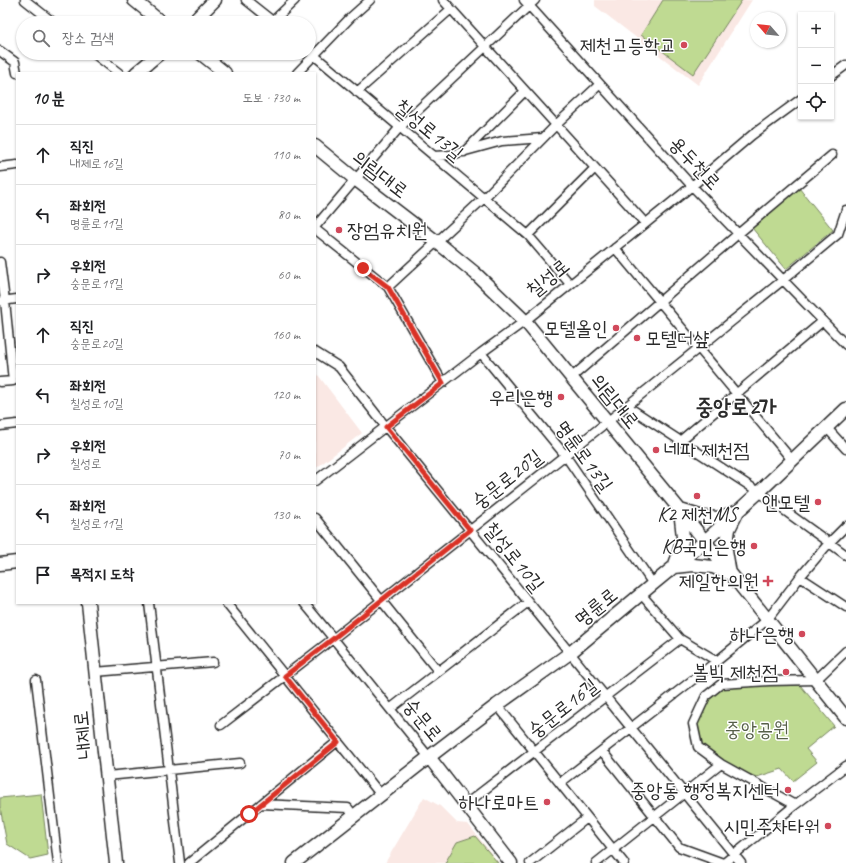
<!DOCTYPE html>
<html lang="ko">
<head>
<meta charset="utf-8">
<style>
  body { margin:0; font-family:Caveat,"Poor Story",sans-serif; background:#f6f6f6; color:#202124 }
  .controls { position:absolute; right:12px; top:12px; display:grid; overflow:hidden; border-radius:0px; box-shadow:0 1px 3px #0004 }
  .controls button { width:36px; height:36px; display:grid; place-items:center; padding:0; border:0; border-bottom:1px solid #e0e0e0; background:#fff; color:#202124; font:20px sans-serif }
  .compass { position:absolute; left:750px; top:12px; width:36px; height:36px; border-radius:50%; background:#fff; box-shadow:0 1px 3px #0004; rotate:298deg }
  .stop { position:absolute; width:12px; height:12px; margin:-9px; border:3px solid #d93025; border-radius:50%; background:#fff }
  .stop.end { background:#d93025; border-color:#fff; box-shadow:0 1px 4px #0008 }
  .list { margin:0; padding:0; list-style:none }
  h2 { display:flex; justify-content:space-between; align-items:center; height:52px; margin:0; padding:0 16px; font-size:17px }
  h2 small { font-size:13px; font-weight:400; color:#757577 }
  .list li { display:grid; grid-template-columns:26px 1fr auto; gap:12px; align-items:center; box-sizing:border-box; height:60px; padding:0 16px; border-top:1px solid #e0e0e0 }
  .list b { display:block; font-size:15px; white-space:nowrap }
  .list p { margin:0; font-size:13px; white-space:nowrap; color:#757577 }
  .list em { font-size:13px; font-style:normal; color:#757577 }
  .icon { flex:none; width:22px; height:22px; fill:none; stroke:currentColor; stroke-width:2; stroke-linecap:round; stroke-linejoin:round }
  .map { position:relative; flex:none; width:846px; height:863px; overflow:hidden }
  .search { position:absolute; background:#fff; box-shadow:0 1px 3px #0004; left:16px; top:16px; width:300px; height:44px; display:flex; align-items:center; gap:10px; box-sizing:border-box; padding:0 14px; border-radius:22px; color:#757577; font-size:15px }
  .panel { position:absolute; background:#fff; box-shadow:0 1px 3px #0004; left:16px; top:72px; width:300px; height:532px; border-radius:0px }
  .map>svg:first-child { display:block }
  .built { fill:#fae8e4 }
  .green { fill:#bfda92; stroke:#75825e }
  .lines { fill:none; stroke-linecap:round; stroke-linejoin:round }
  .street-casing { stroke:#2b2b2b; stroke-width:11 }
  .secondary-casing { stroke:#2b2b2b; stroke-width:15 }
  .street { stroke:#fff; stroke-width:8 }
  .secondary { stroke:#fff; stroke-width:12 }
  .route { stroke:#d93025; stroke-width:5 }
  .poi-dot { fill:#d1495b; stroke:#fff; stroke-width:1.5 }
  .labels { text-anchor:middle; dominant-baseline:central; stroke-width:3; stroke-linejoin:round; paint-order:stroke }
  .poi-label { font-size:20px; fill:#2b2b2b; stroke:#fff; text-anchor:end }
  .street-label { font-size:20px; fill:#2b2b2b; stroke:#fff }
  .park-label { font-size:20px; fill:#57604a; stroke:#fff }
  .quarter-label { font-size:22px; font-weight:bold; fill:#2b2b2b; stroke:#fff }
</style>
</head>
<body>
<div class="map">
<svg width="846" height="863" viewBox="0 0 846 863">
  <rect width="100%" height="100%" fill="#fff"/>
  <filter id="ink" filterUnits="userSpaceOnUse"><feTurbulence type="fractalNoise" baseFrequency=".025" numOctaves="2"/><feDisplacementMap in="SourceGraphic" scale="8" xChannelSelector="R" yChannelSelector="G"/><feConvolveMatrix kernelMatrix="1 2 1 2 8 2 1 2 1" color-interpolation-filters="sRGB"/></filter>
  <g filter="url(#ink)">
    <!-- built -->
    <path class="built" d="M 595,0 L 752,0 L 698,85 L 595,6 Z
      M 315,371 L 362,433 L 315,469 Z
      M 424,797 L 440,806 L 457,823 L 468,824 L 499,863 L 385,863 Z"/>
    <!-- green -->
    <path class="green" d="M 663,0 L 742,0 L 693,74 L 641,35 Z
      M 799,188 L 833,230 L 786,269 L 752,228 Z
      M 741,684 L 800,685 L 834,726 L 806,749 L 817,762 L 793,781 L 782,769 L 757,777 L 738,771 L 702,745 L 697,721 L 708,699 L 720,689 Z
      M 41,794 L 48,855 L 30,859 L 7,844 L 0,807 L 0,798 Z
      M 475,836 L 498,863 L 445,863 L 457,842 Z"/>
    <g class="lines">
      <defs>
        <path id="street" d="M 25,0 L 54,23
          M 246,0 L 275,23
          M 443,0 L 645,223
          M 524,0 L 692,186 L 846,345
          M 273,21 L 295,0
          M 0,51 L 15,62 L 17,73
          M 309,51 L 528,235 L 570,284
          M 93,53 L 119,73
          M 297,73 L 351,17 L 370,0
          M 831,76 L 846,65
          M 357,92 L 451,9
          M 464,152 L 525,91
          M 433,156 L 451,155 L 502,141 L 543,138
          M 0,167 L 17,165
          M 315,227 L 400,127 L 535,0
          M 315,229 L 388,287 L 443,383
          M 528,235 L 595,168
          M 615,248 L 792,460
          M 0,262 L 5,301 L 13,381 L 0,382
          M 388,287 L 484,198 L 556,125 L 600,84
          M 1,301 L 17,299
          M 315,352 L 339,367 L 386,427 L 741,863
          M 481,353 L 565,455 L 653,584
          M 572,377 L 738,234 L 832,155
          M 627,406 L 759,492 L 846,555
          M 0,426 L 17,424
          M 826,427 L 846,449
          M 680,441 L 823,321
          M 315,481 L 481,353 L 525,321 L 692,186 L 752,135 L 801,99
          M 315,518 L 438,671
          M 800,577 L 846,607
          M 641,594 L 680,639 L 717,661
          M 149,603 L 180,863
          M 226,603 L 381,795
          M 304,603 C 347,654 387,706 429,757
          M 95,672 L 213,662
          M 36,680 L 58,863
          M 497,705 L 624,863
          M 390,709 L 528,602
          M 221,725 L 334,638 L 607,422 L 783,280 L 838,234 L 846,210
          M 602,751 L 679,847 L 723,863
          M 107,776 L 240,763
          M 560,783 L 717,661 L 767,620 L 800,577 L 829,543 L 846,526
          M 261,804 L 348,808 L 354,816
          M 466,804 L 680,639
          M 795,805 L 721,764 L 698,747 L 693,724 L 706,696 L 721,684 L 769,681 L 816,680 L 846,651
          M 189,863 L 338,741
          M 530,863 L 587,818
          M 596,863 L 721,764
          M 724,863 L 795,805 L 846,766"/>
        <path id="secondary" d="M 134,0 L 162,23
          M 192,23 L 215,0
          M 200,53 L 225,73
          M 136,73 L 160,53
          M 315,146 L 355,179 L 437,242 L 475,273 L 525,321 L 680,510 L 846,718
          M 680,510 L 703,517 L 718,518 L 738,511 L 729,529 L 726,550 L 730,574 L 713,567 L 693,565 L 674,567 L 679,553 L 683,537 Z
          M 0,564 L 17,562
          M 88,603 L 116,863
          M 429,757 L 511,863
          M 294,863 L 429,757 L 497,705 L 570,653 L 653,584 L 704,542 L 759,492 L 846,409"/>
      </defs>
      <!-- street casing -->
      <use href="#street" class="street-casing"/>
      <!-- secondary casing -->
      <use href="#secondary" class="secondary-casing"/>
      <!-- street -->
      <use href="#street" class="street"/>
      <!-- secondary -->
      <use href="#secondary" class="secondary"/>
    </g>
  </g>
  <g class="lines" filter="url(#ink)">
    <!-- route -->
    <path class="route" d="M 249,814 L 338,742 L 285,676 L 334,638 L 470,530 L 386,427 L 443,383 L 388,287 L 363,268"/>
  </g>
  <!-- markers -->
  <g class="poi-dot">
    <circle cx="684" cy="45" r="4"/>
    <circle cx="339" cy="230" r="4"/>
    <circle cx="616" cy="328" r="4"/>
    <circle cx="637" cy="338" r="4"/>
    <circle cx="561" cy="397" r="4"/>
    <circle cx="656" cy="450" r="4"/>
    <circle cx="697" cy="496" r="4"/>
    <circle cx="818" cy="502" r="4"/>
    <circle cx="754" cy="546" r="4"/>
    <path d="M766 575h4v4h4v4h-4v4h-4v-4h-4v-4h4z"/>
    <circle cx="802" cy="634" r="4"/>
    <circle cx="786" cy="672" r="4"/>
    <circle cx="788" cy="790" r="4"/>
    <circle cx="547" cy="802" r="4"/>
    <circle cx="828" cy="826" r="4"/>
  </g>
  <g class="labels">
    <!-- poi labels -->
    <g class="poi-label">
      <text x="676" y="45">제천고등학교</text>
      <text x="347" y="230" text-anchor="start">장엄유치원</text>
      <text x="608" y="328">모텔올인</text>
      <text x="645" y="338" text-anchor="start">모텔더샾</text>
      <text x="553" y="397">우리은행</text>
      <text x="664" y="450" text-anchor="start">네파 제천점</text>
      <text x="810" y="502">앤모텔</text>
      <text x="697" y="514" text-anchor="middle">K2 제천MS</text>
      <text x="746" y="546">KB국민은행</text>
      <text x="759" y="581">제일한의원</text>
      <text x="794" y="634">하나은행</text>
      <text x="778" y="672">볼빅 제천점</text>
      <text x="780" y="790">중앙동 행정복지센터</text>
      <text x="539" y="802">하나로마트</text>
      <text x="820" y="826">시민주차타워</text>
    </g>
    <!-- street labels -->
    <g class="street-label">
      <text transform="translate(429 130) rotate(40)">칠성로13길</text>
      <text transform="translate(695 163) rotate(47)">용두천로</text>
      <text transform="translate(380 174) rotate(38)">의림대로</text>
      <text transform="translate(548 278) rotate(-39)">칠성로</text>
      <text transform="translate(615 401) rotate(51)">의림대로</text>
      <text transform="translate(584 456) rotate(54)">명륜로13길</text>
      <text transform="translate(507 479) rotate(-38)">숭문로20길</text>
      <text transform="translate(514 557) rotate(51)">칠성로10길</text>
      <text transform="translate(596 607) rotate(-39)">명륜로</text>
      <text transform="translate(563 708) rotate(-38)">숭문로16길</text>
      <text transform="translate(423 720) rotate(51)">숭문로</text>
      <text transform="translate(83 735) rotate(-96)">내제로</text>
    </g>
    <!-- park labels -->
    <g class="park-label">
      <text x="757" y="729">중앙공원</text>
    </g>
    <!-- quarter labels -->
    <g class="quarter-label">
      <text x="736" y="407">중앙로2가</text>
    </g>
  </g>
</svg>
<div class="controls">
<button>+</button>
<button>−</button>
<button><svg class="icon" aria-label="locate" viewBox="0 0 24 24"><circle cx="12" cy="12" r="6"/><path d="M12 2v4M12 18v4M2 12h4M18 12h4"/></svg></button>
</div>
<svg class="compass" viewBox="-18 -18 36 36"><path d="M0-13l5 13h-10z" fill="#e53935"/><path d="M0 13l5-13h-10z" fill="#757577"/></svg>
<div class="stop" style="left:249px;top:814px"></div>
<div class="stop end" style="left:363px;top:268px"></div>
<div class="search"><svg class="icon" aria-label="search" viewBox="0 0 24 24"><circle cx="10" cy="10" r="6"/><path d="M15 15l6 6"/></svg>장소 검색</div>
<section class="panel">
<h2>10 분<small>도보 · 730 m</small></h2>
<ul class="list">
<li><svg class="icon" aria-label="ahead" viewBox="0 0 24 24"><path d="M12 20V5M6 11l6-6 6 6"/></svg><div><b>직진</b><p>내제로16길</p></div><em>110 m</em></li>
<li><svg class="icon" aria-label="left" viewBox="0 0 24 24"><path d="M17 20v-9H6M10 6l-5 5 5 5"/></svg><div><b>좌회전</b><p>명륜로11길</p></div><em>80 m</em></li>
<li><svg class="icon" aria-label="right" viewBox="0 0 24 24"><path d="M7 20v-9h11M14 6l5 5-5 5"/></svg><div><b>우회전</b><p>숭문로19길</p></div><em>60 m</em></li>
<li><svg class="icon" aria-label="ahead" viewBox="0 0 24 24"><path d="M12 20V5M6 11l6-6 6 6"/></svg><div><b>직진</b><p>숭문로20길</p></div><em>160 m</em></li>
<li><svg class="icon" aria-label="left" viewBox="0 0 24 24"><path d="M17 20v-9H6M10 6l-5 5 5 5"/></svg><div><b>좌회전</b><p>칠성로10길</p></div><em>120 m</em></li>
<li><svg class="icon" aria-label="right" viewBox="0 0 24 24"><path d="M7 20v-9h11M14 6l5 5-5 5"/></svg><div><b>우회전</b><p>칠성로</p></div><em>70 m</em></li>
<li><svg class="icon" aria-label="left" viewBox="0 0 24 24"><path d="M17 20v-9H6M10 6l-5 5 5 5"/></svg><div><b>좌회전</b><p>칠성로11길</p></div><em>130 m</em></li>
<li><svg class="icon" aria-label="arrive" viewBox="0 0 24 24"><path d="M6 21V4h12l-3 4 3 4H6"/></svg><div><b>목적지 도착</b></div></li>
</ul>
</section>
</div>
</body>
</html>
